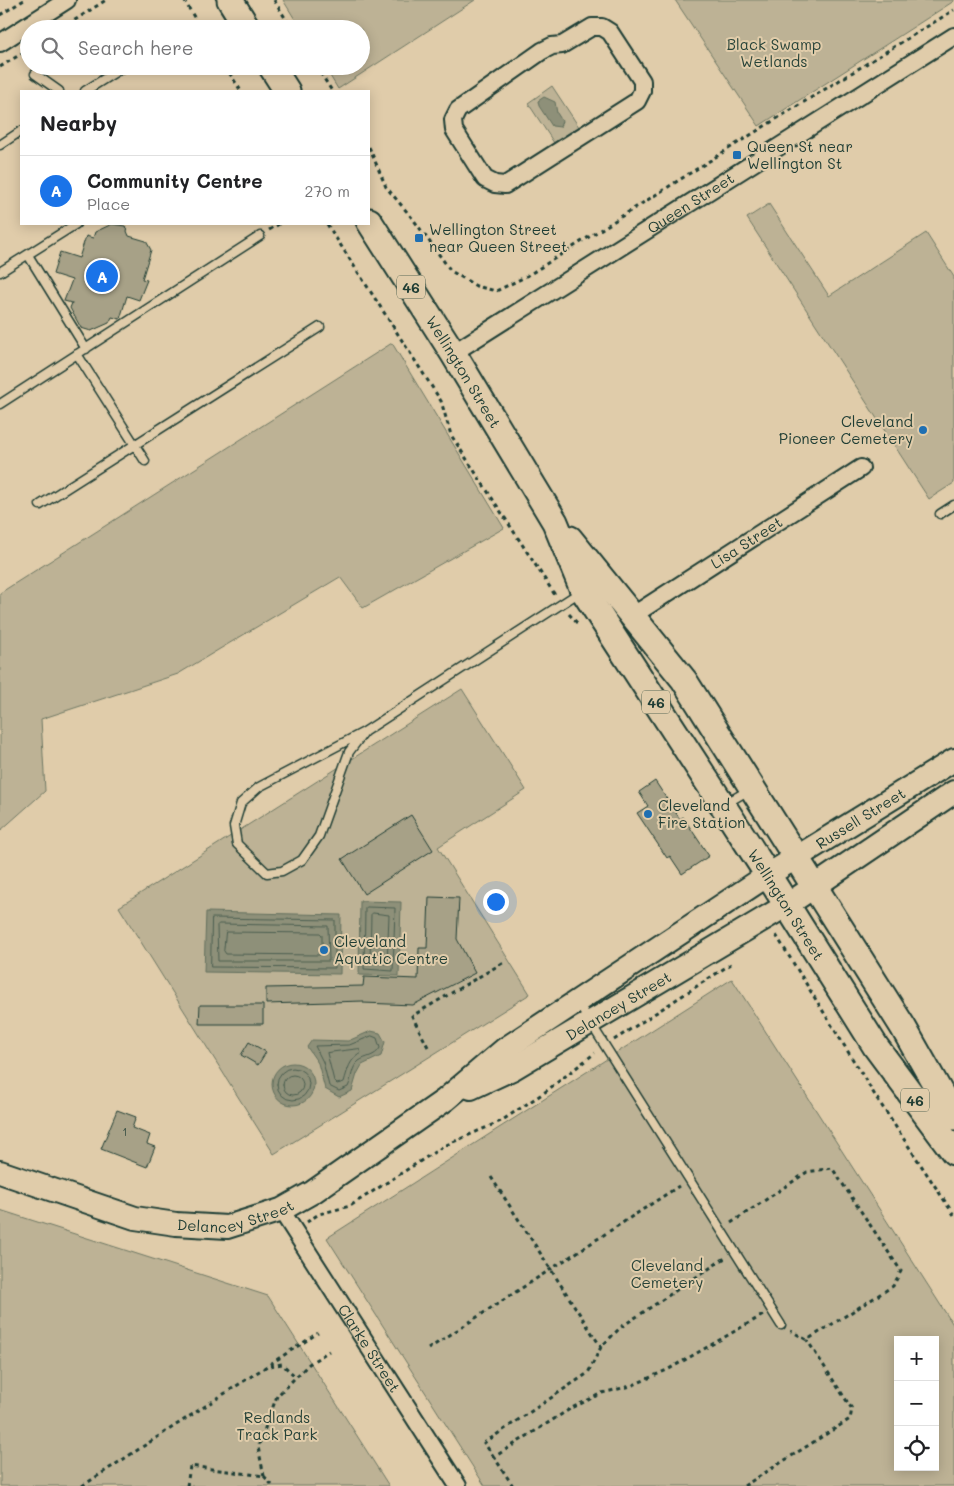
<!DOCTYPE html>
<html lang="en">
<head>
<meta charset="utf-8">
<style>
  body { margin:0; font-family:Mali,sans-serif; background:#f6f6f6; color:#202124 }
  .controls { position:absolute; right:15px; bottom:15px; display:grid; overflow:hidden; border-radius:0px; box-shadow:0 2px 12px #0003 }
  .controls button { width:45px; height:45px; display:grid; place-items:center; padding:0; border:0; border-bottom:1px solid #e0e0e0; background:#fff; color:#202124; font:25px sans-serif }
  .you { position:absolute; left:495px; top:901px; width:18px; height:18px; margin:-12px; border:4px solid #fff; border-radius:50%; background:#1a73e8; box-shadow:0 0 0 8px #1a73e833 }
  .badge { display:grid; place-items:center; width:32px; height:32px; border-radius:50%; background:#1a73e8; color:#fff; font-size:16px; font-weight:700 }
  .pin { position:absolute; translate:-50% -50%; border:2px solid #fff; box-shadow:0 1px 5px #0006 }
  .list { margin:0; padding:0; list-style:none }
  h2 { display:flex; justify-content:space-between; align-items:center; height:65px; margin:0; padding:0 20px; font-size:21px }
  h2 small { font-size:16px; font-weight:400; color:#757577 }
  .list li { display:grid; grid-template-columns:32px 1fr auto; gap:15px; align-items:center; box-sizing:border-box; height:70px; padding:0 20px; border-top:1px solid #e0e0e0 }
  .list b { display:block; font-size:19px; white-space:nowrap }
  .list p { margin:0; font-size:16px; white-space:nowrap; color:#757577 }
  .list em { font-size:16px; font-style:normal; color:#757577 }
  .icon { flex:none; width:28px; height:28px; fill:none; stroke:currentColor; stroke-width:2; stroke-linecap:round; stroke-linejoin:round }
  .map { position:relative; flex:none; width:954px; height:1486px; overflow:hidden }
  .search { position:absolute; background:#fff; box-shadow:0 2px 12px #0003; left:20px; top:20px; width:350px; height:55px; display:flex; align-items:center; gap:12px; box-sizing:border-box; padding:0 18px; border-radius:28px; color:#757577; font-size:19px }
  .panel { position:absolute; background:#fff; box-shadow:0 2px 12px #0003; left:20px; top:90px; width:350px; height:135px; border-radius:0px }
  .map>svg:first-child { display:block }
  .green { fill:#bdb295; stroke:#6e7864; fill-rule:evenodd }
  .water { fill:#8e9079; stroke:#626f5d }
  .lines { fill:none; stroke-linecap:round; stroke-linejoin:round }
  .shore { stroke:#4b5e50; stroke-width:1 }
  .building { fill:#a7a187; stroke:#1f3d34 }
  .lane-casing { stroke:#1f3d34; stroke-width:11 }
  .street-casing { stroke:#1f3d34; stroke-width:20 }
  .secondary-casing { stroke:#1f3d34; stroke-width:26 }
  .primary-casing { stroke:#1f3d34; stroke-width:29 }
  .path { stroke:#1f3d34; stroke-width:3; stroke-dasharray:4 4; stroke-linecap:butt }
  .lane { stroke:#e0ccaa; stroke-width:8 }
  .street { stroke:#e0ccaa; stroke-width:16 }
  .secondary { stroke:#e0ccaa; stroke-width:22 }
  .primary { stroke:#e0ccaa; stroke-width:25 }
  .poi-dot { fill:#1f6fb2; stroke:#e0ccaa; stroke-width:2 }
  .labels { text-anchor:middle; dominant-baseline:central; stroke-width:4; stroke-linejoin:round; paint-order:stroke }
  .number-label { font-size:12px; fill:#415649 }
  .shield { fill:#e0ccaa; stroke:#596857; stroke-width:1 }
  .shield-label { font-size:14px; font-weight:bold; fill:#1f3d34 }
  .park-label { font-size:15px; fill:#274339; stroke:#e0ccaa }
  .poi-label { font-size:15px; fill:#1f3d34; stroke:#e0ccaa; text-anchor:start }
  .street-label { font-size:15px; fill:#1f3d34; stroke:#e0ccaa }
</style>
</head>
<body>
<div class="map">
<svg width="954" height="1486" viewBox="0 0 954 1486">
  <rect width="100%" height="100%" fill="#e0ccaa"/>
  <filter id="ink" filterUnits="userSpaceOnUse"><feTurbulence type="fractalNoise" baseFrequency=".02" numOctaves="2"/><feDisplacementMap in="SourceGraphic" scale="10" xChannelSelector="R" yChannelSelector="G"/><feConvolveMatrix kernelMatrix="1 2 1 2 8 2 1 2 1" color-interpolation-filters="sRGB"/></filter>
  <g filter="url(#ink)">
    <!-- green -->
    <path class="green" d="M 283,0 L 475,0 L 338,89 L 324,66 L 361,66 L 361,29 L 301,29 Z
      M 675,0 L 954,0 L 954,1 L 759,126 Z
      M 552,86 L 579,127 L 554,143 L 528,103 Z
      M 769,204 L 829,296 L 926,233 L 954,277 L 954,483 L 929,499 L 747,218 Z
      M 392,343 L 504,528 L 363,608 L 340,577 L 178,674 L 41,719 L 45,791 L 0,831 L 0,593 Z
      M 462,689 L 526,790 L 438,847 L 530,994 L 274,1154 L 119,907 Z
      M 732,979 L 954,1326 L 954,1486 L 485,1486 L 327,1238 ZM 898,1340 L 935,1340 L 935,1467 L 898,1467 Z
      M 0,1210 L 268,1296 L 389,1486 L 0,1486 Z"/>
    <!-- water -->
    <path class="water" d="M 544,97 L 555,102 L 557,113 L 562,121 L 560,127 L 552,126 L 539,106 L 538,101 Z
      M 360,901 L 401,902 L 399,976 L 359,975 Z
      M 206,912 L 341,915 L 340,974 L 204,972 Z
      M 371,1031 L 380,1033 L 385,1042 L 381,1056 L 362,1065 L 357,1074 L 352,1091 L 339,1097 L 325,1089 L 318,1063 L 307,1047 L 312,1040 L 348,1041 Z
      M272 1084a21 21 0 1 1 42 0a21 21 0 1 1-42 0Z"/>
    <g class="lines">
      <!-- shore -->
      <path class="shore" d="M 367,907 L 395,908 L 393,971 L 364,969 L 365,909 Z
        M 373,913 L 389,915 L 387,964 L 370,962 L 371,915 Z
        M 212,918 L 335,920 L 335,968 L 211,967 Z
        M 219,924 L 328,926 L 329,961 L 218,961 L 217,926 Z
        M 226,932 L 320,933 L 322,935 L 322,953 L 319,955 L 226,954 L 224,951 Z
        M 372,1036 L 377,1038 L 380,1048 C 375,1057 366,1056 359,1061 C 351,1067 352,1079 348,1087 L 339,1091 L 329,1086 L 323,1062 L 315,1046 L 349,1045 Z
        M 359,1049 L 361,1053 C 349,1060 348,1069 344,1082 L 337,1084 L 334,1081 L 327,1053 Z
        M277 1084a16 16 0 1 1 32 0a16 16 0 1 1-32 0Z
        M283 1085a10 10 0 1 1 20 0a10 10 0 1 1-20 0Z"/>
    </g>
    <!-- building -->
    <path class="building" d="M 112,224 L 125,226 L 129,236 L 146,241 L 151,250 L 142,279 L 147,280 L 139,300 L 127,296 L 120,319 L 112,317 L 109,323 L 91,331 L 81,328 L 70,308 L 72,303 L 64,301 L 72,280 L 53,274 L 60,252 L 79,258 L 86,236 L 93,238 L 95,232 Z
      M 655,781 L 680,819 L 683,817 L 709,856 L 682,874 L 670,856 L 667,858 L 637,813 L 648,806 L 639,792 Z
      M 411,815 L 433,850 L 364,894 L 342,859 Z
      M 429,897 L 459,898 L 457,939 L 475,973 L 413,1005 L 363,1003 L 363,1001 L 266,1004 L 266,988 L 363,986 L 364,977 L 418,979 L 419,948 L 427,948 Z
      M 200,1005 L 263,1005 L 263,1024 L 199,1024 Z
      M 249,1042 L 266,1052 L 258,1065 L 241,1055 Z
      M 117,1110 L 136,1117 L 132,1128 L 150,1135 L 147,1144 L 155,1147 L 147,1167 L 101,1149 Z"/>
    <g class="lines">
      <defs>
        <path id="lane" d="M 35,74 L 59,91
          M 85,91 L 125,66
          M 0,145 L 21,131
          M 28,255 L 86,349
          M 0,272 L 76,224
          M 77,354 L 145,461
          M 0,404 L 260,236
          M 40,505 L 320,327
          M 940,514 L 954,505
          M 364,732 L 349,752 L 319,836 L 302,860 L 282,871 L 267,873 L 237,844 L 234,826 L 241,803 L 259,787 L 364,732 L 580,592
          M 725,804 L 749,790
          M 578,1003 L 781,1325"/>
        <g id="street">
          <path d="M 592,27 L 602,27 L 610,32 L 642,81 L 642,91 L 637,101 L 505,185 L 495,184 L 485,179 L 454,130 L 453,120 L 458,110 L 542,51 L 552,46 L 562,45 Z"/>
          <path d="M 0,43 L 67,0"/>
          <path id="s1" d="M 453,353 L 954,36"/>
          <path id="s2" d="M 632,616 L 861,468"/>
          <path id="s3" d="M 281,1210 L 458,1486"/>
        </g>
        <g id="secondary">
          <path id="s4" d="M 471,1088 L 512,1069 L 787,905 L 954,792"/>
          <path id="s5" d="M 0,1172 L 135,1218 L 176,1224 L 227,1227 L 281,1210 L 313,1192 L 445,1100 L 505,1049 L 768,875 L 954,760"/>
        </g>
        <g id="primary">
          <path d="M 230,0 L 248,29"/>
          <path d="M 271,66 L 287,91"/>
          <path id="s6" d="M 369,221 L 453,353 L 555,522 L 583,590 L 768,875 L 876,1047 L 954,1152"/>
          <path d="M 570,539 L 684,680 L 903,1027 L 954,1117"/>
        </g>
      </defs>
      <!-- lane casing -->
      <use href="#lane" class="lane-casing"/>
      <!-- street casing -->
      <use href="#street" class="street-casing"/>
      <!-- secondary casing -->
      <use href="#secondary" class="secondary-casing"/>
      <!-- primary casing -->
      <use href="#primary" class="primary-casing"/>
      <!-- path -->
      <path class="path" d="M 184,0 L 201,29
        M 274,0 L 292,29
        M 0,15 L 24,0
        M 61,29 L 106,0
        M 225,66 L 241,91
        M 316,66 L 332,91
        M 0,67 L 29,49
        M 369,147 L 386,187 L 413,219 L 451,271 L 476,286 L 496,291 L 527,276 L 760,129 L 954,10
        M 327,224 L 441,401 L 451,435 L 555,595
        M 269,230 L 279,224
        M 569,614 L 578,624
        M 776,935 L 876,1097 L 954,1215
        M 614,1040 L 731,964
        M 428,1047 L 412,1016 L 506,961
        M 491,1177 L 601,1347
        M 307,1222 L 319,1214 L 350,1206 L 444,1146 L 501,1121 L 545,1092 L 595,1053
        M 731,1223 L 807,1172 L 832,1168 L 901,1271 L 893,1286 L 807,1340 L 791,1331
        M 428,1349 L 679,1186
        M 270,1366 L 282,1364 L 295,1376
        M 494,1457 L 484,1443 L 588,1373 L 601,1347 L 621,1327 L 725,1258
        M 264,1476 L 258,1447 L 277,1396 L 309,1364 L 329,1351
        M 264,1476 L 273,1486
        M 82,1486 L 318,1333
        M 187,1486 L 190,1466 L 264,1476
        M 513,1486 L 494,1457 L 570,1409 L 602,1393 L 631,1386 L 669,1369 L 763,1315
        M 744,1486 L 850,1419 L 852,1409 L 807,1340"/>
      <!-- lane -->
      <use href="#lane" class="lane"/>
      <!-- street -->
      <use href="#street" class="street"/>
      <!-- secondary -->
      <use href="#secondary" class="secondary"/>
      <!-- primary -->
      <use href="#primary" class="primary"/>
    </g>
  </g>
  <!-- markers -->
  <g class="poi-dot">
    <rect x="732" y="150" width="10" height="10" rx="2.5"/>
    <rect x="414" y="233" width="10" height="10" rx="2.5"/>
    <circle cx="923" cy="430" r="5"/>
    <circle cx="648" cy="814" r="5"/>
    <circle cx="324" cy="950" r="5"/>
  </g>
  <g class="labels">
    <!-- number labels -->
    <g class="number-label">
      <text x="125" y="1131">1</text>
    </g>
    <!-- shield labels -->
    <g class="shield">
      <rect x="397" y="275.5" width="28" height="23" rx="4"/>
      <rect x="642" y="690.5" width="28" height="23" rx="4"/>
      <rect x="901" y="1088.5" width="28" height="23" rx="4"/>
    </g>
    <g class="shield-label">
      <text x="411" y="287">46</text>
      <text x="656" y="702">46</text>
      <text x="915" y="1100">46</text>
    </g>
    <!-- park labels -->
    <g class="park-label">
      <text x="774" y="44">Black Swamp<tspan x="774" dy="17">Wetlands</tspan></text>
      <text x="667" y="1265">Cleveland<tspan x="667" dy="17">Cemetery</tspan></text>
      <text x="277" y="1417">Redlands<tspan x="277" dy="17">Track Park</tspan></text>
    </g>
    <!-- poi labels -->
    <g class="poi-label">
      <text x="747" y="146">Queen St near<tspan x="747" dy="17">Wellington St</tspan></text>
      <text x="429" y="229">Wellington Street<tspan x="429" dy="17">near Queen Street</tspan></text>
      <text x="913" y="421" text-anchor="end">Cleveland<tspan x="913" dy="17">Pioneer Cemetery</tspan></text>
      <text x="658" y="805">Cleveland<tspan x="658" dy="17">Fire Station</tspan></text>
      <text x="334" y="941">Cleveland<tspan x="334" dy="17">Aquatic Centre</tspan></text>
    </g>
    <!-- street labels -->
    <g class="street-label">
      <text stroke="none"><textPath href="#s1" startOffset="281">Queen Street</textPath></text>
      <text stroke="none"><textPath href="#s6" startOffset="178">Wellington Street</textPath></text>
      <text stroke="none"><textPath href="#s2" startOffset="136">Lisa Street</textPath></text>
      <text stroke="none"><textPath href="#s5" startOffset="992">Russell Street</textPath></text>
      <text stroke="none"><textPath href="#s6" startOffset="802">Wellington Street</textPath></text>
      <text stroke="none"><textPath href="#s4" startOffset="169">Delancey Street</textPath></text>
      <text stroke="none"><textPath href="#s5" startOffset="245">Delancey Street</textPath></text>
      <text stroke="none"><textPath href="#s3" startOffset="164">Clarke Street</textPath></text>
    </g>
  </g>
</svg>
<div class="controls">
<button>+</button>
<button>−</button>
<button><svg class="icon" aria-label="locate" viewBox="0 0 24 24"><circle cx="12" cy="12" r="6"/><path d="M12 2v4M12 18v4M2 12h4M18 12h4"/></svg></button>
</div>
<div class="you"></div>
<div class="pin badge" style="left:102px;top:276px">A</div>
<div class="search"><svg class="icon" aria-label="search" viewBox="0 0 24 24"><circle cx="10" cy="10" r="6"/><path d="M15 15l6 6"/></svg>Search here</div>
<section class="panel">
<h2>Nearby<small></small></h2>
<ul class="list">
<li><span class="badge">A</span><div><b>Community Centre</b><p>Place</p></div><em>270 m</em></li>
</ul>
</section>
</div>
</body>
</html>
